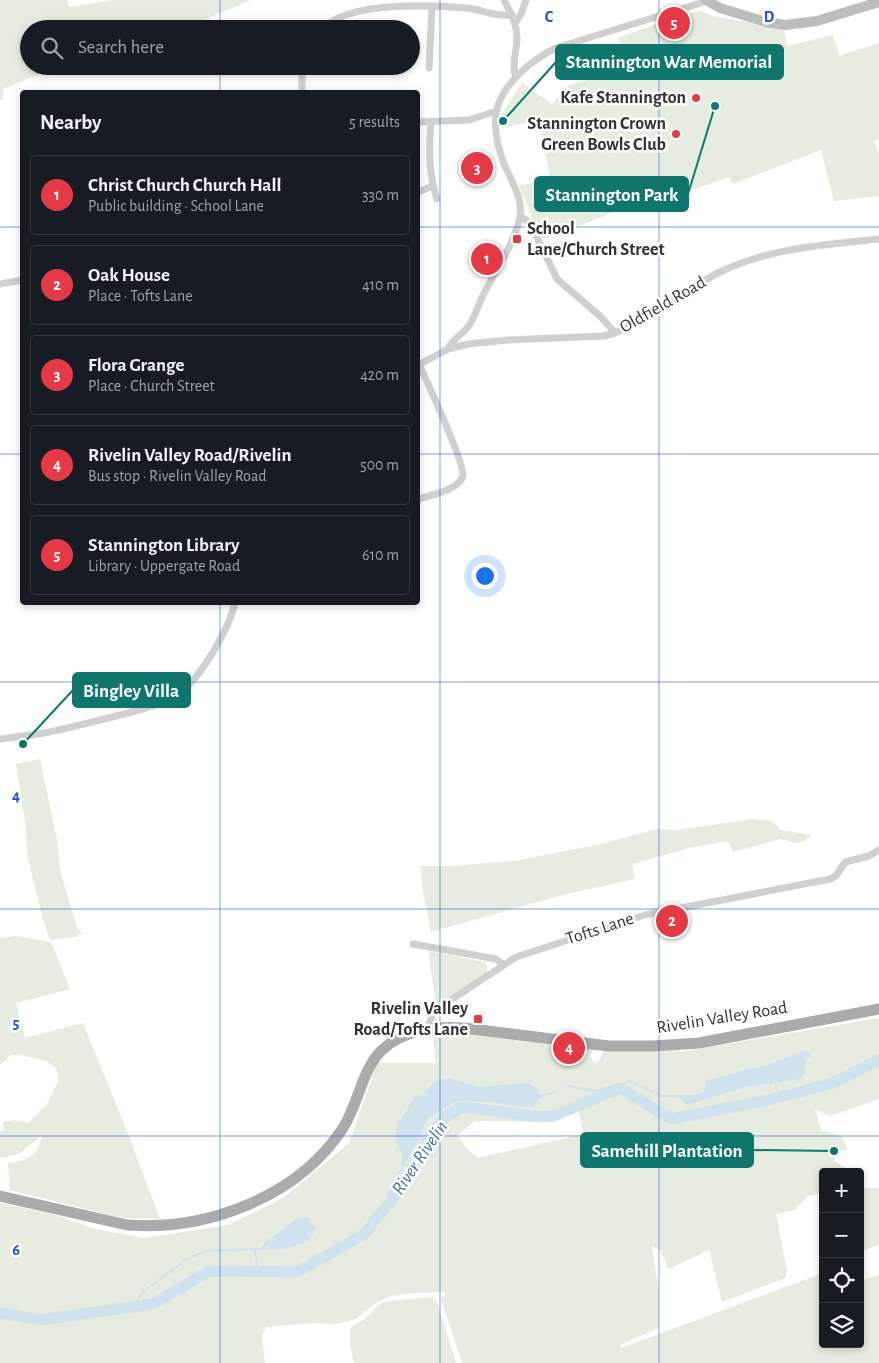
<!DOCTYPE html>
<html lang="en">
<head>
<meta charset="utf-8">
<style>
  body { margin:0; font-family:"Alegreya Sans",sans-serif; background:#20242c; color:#f1f3f6 }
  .controls { position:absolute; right:15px; bottom:15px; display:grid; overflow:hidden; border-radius:5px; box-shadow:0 2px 8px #0003 }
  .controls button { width:45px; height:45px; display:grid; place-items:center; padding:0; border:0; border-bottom:1px solid #363941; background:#171b24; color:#f1f3f6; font:25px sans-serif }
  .you { position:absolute; left:484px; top:575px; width:18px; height:18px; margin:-12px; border:4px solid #fff; border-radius:50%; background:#1a73e8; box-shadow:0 0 0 8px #1a73e833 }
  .badge { display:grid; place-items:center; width:32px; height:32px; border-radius:50%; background:#e63946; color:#fff; font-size:16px; font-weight:700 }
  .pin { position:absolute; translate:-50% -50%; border:2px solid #fff; box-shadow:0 1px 5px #0006 }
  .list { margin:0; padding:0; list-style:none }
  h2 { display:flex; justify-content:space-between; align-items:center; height:65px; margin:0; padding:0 20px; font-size:21px }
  h2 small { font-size:16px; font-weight:400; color:#9ea1a6 }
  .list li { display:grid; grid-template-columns:32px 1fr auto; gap:15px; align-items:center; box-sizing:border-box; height:80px; margin:0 10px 10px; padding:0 10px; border:1px solid #363941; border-radius:5px }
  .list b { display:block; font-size:19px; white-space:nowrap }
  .list p { margin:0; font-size:16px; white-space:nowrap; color:#9ea1a6 }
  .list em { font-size:16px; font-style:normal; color:#9ea1a6 }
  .icon { flex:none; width:28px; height:28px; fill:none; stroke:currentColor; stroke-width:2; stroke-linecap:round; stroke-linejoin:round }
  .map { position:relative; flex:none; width:879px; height:1363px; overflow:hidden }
  .search { position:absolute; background:#171b24; box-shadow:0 2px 8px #0003; left:20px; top:20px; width:400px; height:55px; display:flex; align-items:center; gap:12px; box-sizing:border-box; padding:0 18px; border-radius:28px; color:#9ea1a6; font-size:19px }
  .panel { position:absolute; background:#171b24; box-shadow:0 2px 8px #0003; left:20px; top:90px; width:400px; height:515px; border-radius:5px }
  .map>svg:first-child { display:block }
  .green { fill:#e6ecdf; fill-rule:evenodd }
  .water { fill:#cfe2ee }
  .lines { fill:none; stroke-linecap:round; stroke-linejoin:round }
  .stream { stroke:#cfe2ee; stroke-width:2 }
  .river { stroke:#cfe2ee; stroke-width:11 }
  .minor { stroke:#d0d0d0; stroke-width:7 }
  .secondary { stroke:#bdbdbd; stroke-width:10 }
  .primary { stroke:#ababab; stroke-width:11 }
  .grid { fill:none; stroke:#1d4ed8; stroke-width:1; stroke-opacity:0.55 }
  .poi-dot { fill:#e63946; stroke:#fff; stroke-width:2 }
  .labels { text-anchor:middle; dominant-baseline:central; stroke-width:5; stroke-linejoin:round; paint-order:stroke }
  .poi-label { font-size:18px; font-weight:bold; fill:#333; stroke:#fff; text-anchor:end }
  .street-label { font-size:18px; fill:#333; stroke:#fff }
  .water-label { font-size:19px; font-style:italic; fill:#3f7597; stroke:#fff }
  .grid-label { font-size:16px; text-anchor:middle; font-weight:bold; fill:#1d4ed8; stroke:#fff; stroke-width:5; stroke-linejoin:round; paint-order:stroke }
  .leader { fill:none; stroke:#0f766e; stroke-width:2 }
  .callout-dot { fill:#0f766e; stroke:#fff; stroke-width:2 }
  .callout { fill:#0f766e; stroke:#0f766e; stroke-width:2 }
  .callout-label { font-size:19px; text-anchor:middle; font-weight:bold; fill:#fff }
</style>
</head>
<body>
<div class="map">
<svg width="879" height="1363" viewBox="0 0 879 1363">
  <rect width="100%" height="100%" fill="#fff"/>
  <!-- green -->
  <path class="green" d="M 0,0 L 67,0 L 69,7 L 114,0 L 251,0 L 182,29 L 29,29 L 29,66 L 59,66 L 3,89 L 3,99 L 0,100 Z
    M 700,11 L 713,16 L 784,29 L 787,46 L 833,35 L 839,56 L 879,43 L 879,138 L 874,142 L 879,153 L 879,196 L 834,201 L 821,150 L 733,184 L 729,177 L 672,197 L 620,210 L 542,240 L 519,186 L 550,178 L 539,120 L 502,128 L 501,126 L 509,124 L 509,118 L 502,114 L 522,83 L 552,104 L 569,85 L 627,69 L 618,38 L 682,15 Z
    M 40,759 L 57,840 L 60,871 L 77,927 L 82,933 L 75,937 L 50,940 L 42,916 L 27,854 L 26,829 L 16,764 Z
    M 753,819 L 772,821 L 781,830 L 811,835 L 805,841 L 797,843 L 780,839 L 733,852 L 728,841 L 693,847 L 632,864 L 635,879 L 566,894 L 431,932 L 424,898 L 420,866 L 452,866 L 514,861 L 601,844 L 657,829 L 677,830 Z
    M 15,936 L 51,942 L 70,989 L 16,1003 L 25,1038 L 83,1023 L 129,1136 L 160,1219 L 122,1218 L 10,1190 L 8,1163 C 24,1163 41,1154 41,1136 L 19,1154 L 0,1158 L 0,1131 L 4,1130 L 3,1122 L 15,1120 L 28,1123 L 47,1104 L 59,1079 L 56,1068 L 46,1061 L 21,1055 L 11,1055 L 0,1065 L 0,938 Z
    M 428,951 L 484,962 L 487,966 L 487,973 L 436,1005 Z
    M 879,1018 L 879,1099 L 830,1116 L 815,1109 L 821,1130 L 842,1136 L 847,1150 L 833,1152 L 835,1161 L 852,1172 L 823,1172 L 823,1192 L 808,1196 L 795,1210 L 776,1214 L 787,1270 L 786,1277 L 783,1279 L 722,1302 L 709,1250 L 669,1269 L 660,1250 L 652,1246 L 659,1292 L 659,1328 L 620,1345 L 621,1348 L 823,1273 L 823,1344 L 860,1344 L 860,1281 L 879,1275 L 879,1363 L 462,1363 L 441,1299 L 445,1295 L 443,1292 L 415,1293 L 391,1296 L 377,1302 L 356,1319 L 336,1324 L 314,1323 L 266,1327 L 262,1336 L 265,1363 L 0,1363 L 0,1203 L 56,1215 L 95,1229 L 144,1238 L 228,1225 L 283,1198 L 349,1143 L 377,1063 L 436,1063 L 432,1033 L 453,1032 L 590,1047 L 594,1050 L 590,1055 L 594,1063 L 600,1060 L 604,1049 L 686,1051 ZM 578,1110 L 584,1134 L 478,1158 L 468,1150 L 458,1135 L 475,1121 L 545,1122 Z
    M 860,1188 L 879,1188 L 879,1245 L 860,1252 Z
    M 432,1297 L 437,1302 L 456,1363 L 354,1363 L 350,1346 L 350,1328 L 363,1320 L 382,1302 Z"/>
  <!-- water -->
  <path class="water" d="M 807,1050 L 812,1056 L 806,1059 L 805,1072 L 800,1079 L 746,1087 L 690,1104 L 685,1104 L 680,1098 L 669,1096 C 682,1093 692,1099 704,1091 L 706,1081 L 751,1068 L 761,1067 Z
    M 449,1078 L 479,1087 L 528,1083 L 536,1088 L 539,1095 L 557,1091 L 539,1099 L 533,1107 L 521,1107 L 492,1102 L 456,1101 L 427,1119 L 420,1138 L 401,1170 L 402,1153 L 396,1142 L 397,1125 L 413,1100 L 422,1094 L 436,1081 Z
    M 307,1217 L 316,1229 C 314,1232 311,1237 309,1239 C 296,1249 274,1251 259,1249 L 270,1238 L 286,1228 L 296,1219 Z"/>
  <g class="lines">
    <!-- stream -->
    <path class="stream" d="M 775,1083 L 779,1097
      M 568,1086 L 597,1091 L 618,1084 L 620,1088 L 629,1081 L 662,1096 L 669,1096
      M 388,1204 L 386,1199 L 401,1170
      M 255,1250 L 258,1271
      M 133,1306 L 144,1291 L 187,1259 L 206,1251 L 259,1249"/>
    <!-- river -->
    <path class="river" d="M 0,1313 L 40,1320 L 153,1304 L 209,1271 L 297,1272 L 363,1235 L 393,1199 L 433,1132 L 445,1117 L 462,1107 L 540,1117 L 554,1116 L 620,1088 L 671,1119 L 769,1100 L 833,1083 L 879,1060"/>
    <!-- minor -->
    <path class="minor" d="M 504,0 C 510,12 517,23 517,38 C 517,50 511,66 516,77
      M 515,23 L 521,14 L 526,0
      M 322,29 C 349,1 430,5 467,8 C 483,10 496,17 512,15
      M 429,68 L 432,6
      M 302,92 L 302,66
      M 431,121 C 429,149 428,172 437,199
      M 418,122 L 469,120 L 497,111
      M 418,192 L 433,186
      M 520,216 L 526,220 L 532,227 L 557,279 L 600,316 L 615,333
      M 0,284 L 22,280
      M 448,349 C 453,338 464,334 470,324 C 476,314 479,303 484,293 C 496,270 512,247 519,221 C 525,200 512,183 504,164 C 498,148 493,126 497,109 C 504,82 533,59 556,48 L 707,1
      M 418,365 L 448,349 L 468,344 L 508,340 L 604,336 L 615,333 C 651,319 684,290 718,273 C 768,248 824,245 879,239
      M 418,499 C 430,496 461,489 463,475 C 465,465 426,379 419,364
      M 0,739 C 16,737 33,735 49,732 C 70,728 91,722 112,717 C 135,711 161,706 180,692 C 201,678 230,627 235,602
      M 413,944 L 496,959 L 504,965
      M 427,1029 L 434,1011 L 516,957 L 645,915 L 830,879 L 836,876 L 845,862 L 869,856 L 879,850"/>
    <!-- secondary -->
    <path class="secondary" d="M 706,0 L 720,8 L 766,22 L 785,25 L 817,21 L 879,2"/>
    <!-- primary -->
    <path class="primary" d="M 0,1196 L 127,1225 C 207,1231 298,1197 343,1128 C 358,1105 362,1069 382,1050 C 403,1030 436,1026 464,1028 L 609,1046 L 653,1046 L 699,1043 L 879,1009"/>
  </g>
  <!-- grid -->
  <path class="grid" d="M 220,0 L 220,29M 440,0 L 440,1363M 659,0 L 659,1363M 220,66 L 220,92M 0,227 L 22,227M 418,227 L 879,227M 0,454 L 22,454M 418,454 L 879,454M 220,602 L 220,1363M 0,682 L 879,682M 0,909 L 879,909M 0,1136 L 879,1136"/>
  <!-- markers -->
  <g class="poi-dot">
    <circle cx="696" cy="98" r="5"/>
    <circle cx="676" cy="134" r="5"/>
    <rect x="512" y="234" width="10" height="10" rx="2.5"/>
    <rect x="473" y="1014" width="10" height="10" rx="2.5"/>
  </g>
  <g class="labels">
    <!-- poi labels -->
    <g class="poi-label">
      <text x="686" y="98">Kafe Stannington</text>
      <text x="666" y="124">Stannington Crown<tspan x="666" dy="21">Green Bowls Club</tspan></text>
      <text x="527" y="229" text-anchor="start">School<tspan x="527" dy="21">Lane/Church Street</tspan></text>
      <text x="468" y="1009">Rivelin Valley<tspan x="468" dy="21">Road/Tofts Lane</tspan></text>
    </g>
    <!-- street labels -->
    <g class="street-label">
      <text transform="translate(663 305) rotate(-30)">Oldfield Road</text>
      <text transform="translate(600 929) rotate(-18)">Tofts Lane</text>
      <text transform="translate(722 1018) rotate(-9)">Rivelin Valley Road</text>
    </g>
    <!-- water labels -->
    <g class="water-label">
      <text transform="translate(420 1158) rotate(-56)">River Rivelin</text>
    </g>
  </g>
  <g class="grid-label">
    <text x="549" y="22">C</text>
    <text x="769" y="22">D</text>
    <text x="16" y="801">4</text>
    <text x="16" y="1028">5</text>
    <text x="16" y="1255">6</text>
  </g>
  <!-- callouts -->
  <path class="leader" d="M503 121L556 62M715 106L688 194M23 744L73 690M834 1151L753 1150"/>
  <g class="callout-dot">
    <circle cx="503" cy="121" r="5"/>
    <circle cx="715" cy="106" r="5"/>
    <circle cx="23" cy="744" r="5"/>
    <circle cx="834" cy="1151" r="5"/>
  </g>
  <g class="callout">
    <rect x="556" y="45" width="227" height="34" rx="5"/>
    <rect x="535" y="177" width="153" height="34" rx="5"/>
    <rect x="73" y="673" width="117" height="34" rx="5"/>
    <rect x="581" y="1133" width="172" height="34" rx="5"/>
  </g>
  <g class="callout-label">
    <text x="669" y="68">Stannington War Memorial</text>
    <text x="612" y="201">Stannington Park</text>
    <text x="131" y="697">Bingley Villa</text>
    <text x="667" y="1157">Samehill Plantation</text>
  </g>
</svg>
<div class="controls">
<button>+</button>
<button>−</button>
<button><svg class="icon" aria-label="locate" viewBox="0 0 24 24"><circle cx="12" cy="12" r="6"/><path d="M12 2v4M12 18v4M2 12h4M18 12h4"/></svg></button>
<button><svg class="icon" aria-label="layers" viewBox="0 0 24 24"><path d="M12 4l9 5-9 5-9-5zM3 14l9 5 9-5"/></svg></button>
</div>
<div class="you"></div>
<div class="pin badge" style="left:487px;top:259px">1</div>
<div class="pin badge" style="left:672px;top:921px">2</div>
<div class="pin badge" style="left:477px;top:168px">3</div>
<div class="pin badge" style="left:569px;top:1048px">4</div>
<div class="pin badge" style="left:674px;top:23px">5</div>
<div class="search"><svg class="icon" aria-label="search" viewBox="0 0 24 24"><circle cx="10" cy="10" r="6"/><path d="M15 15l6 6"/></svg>Search here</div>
<section class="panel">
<h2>Nearby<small>5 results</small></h2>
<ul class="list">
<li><span class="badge">1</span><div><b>Christ Church Church Hall</b><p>Public building · School Lane</p></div><em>330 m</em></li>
<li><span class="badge">2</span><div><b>Oak House</b><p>Place · Tofts Lane</p></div><em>410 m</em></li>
<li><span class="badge">3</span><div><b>Flora Grange</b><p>Place · Church Street</p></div><em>420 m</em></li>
<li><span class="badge">4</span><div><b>Rivelin Valley Road/Rivelin</b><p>Bus stop · Rivelin Valley Road</p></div><em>500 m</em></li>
<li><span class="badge">5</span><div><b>Stannington Library</b><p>Library · Uppergate Road</p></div><em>610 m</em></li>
</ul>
</section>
</div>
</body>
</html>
